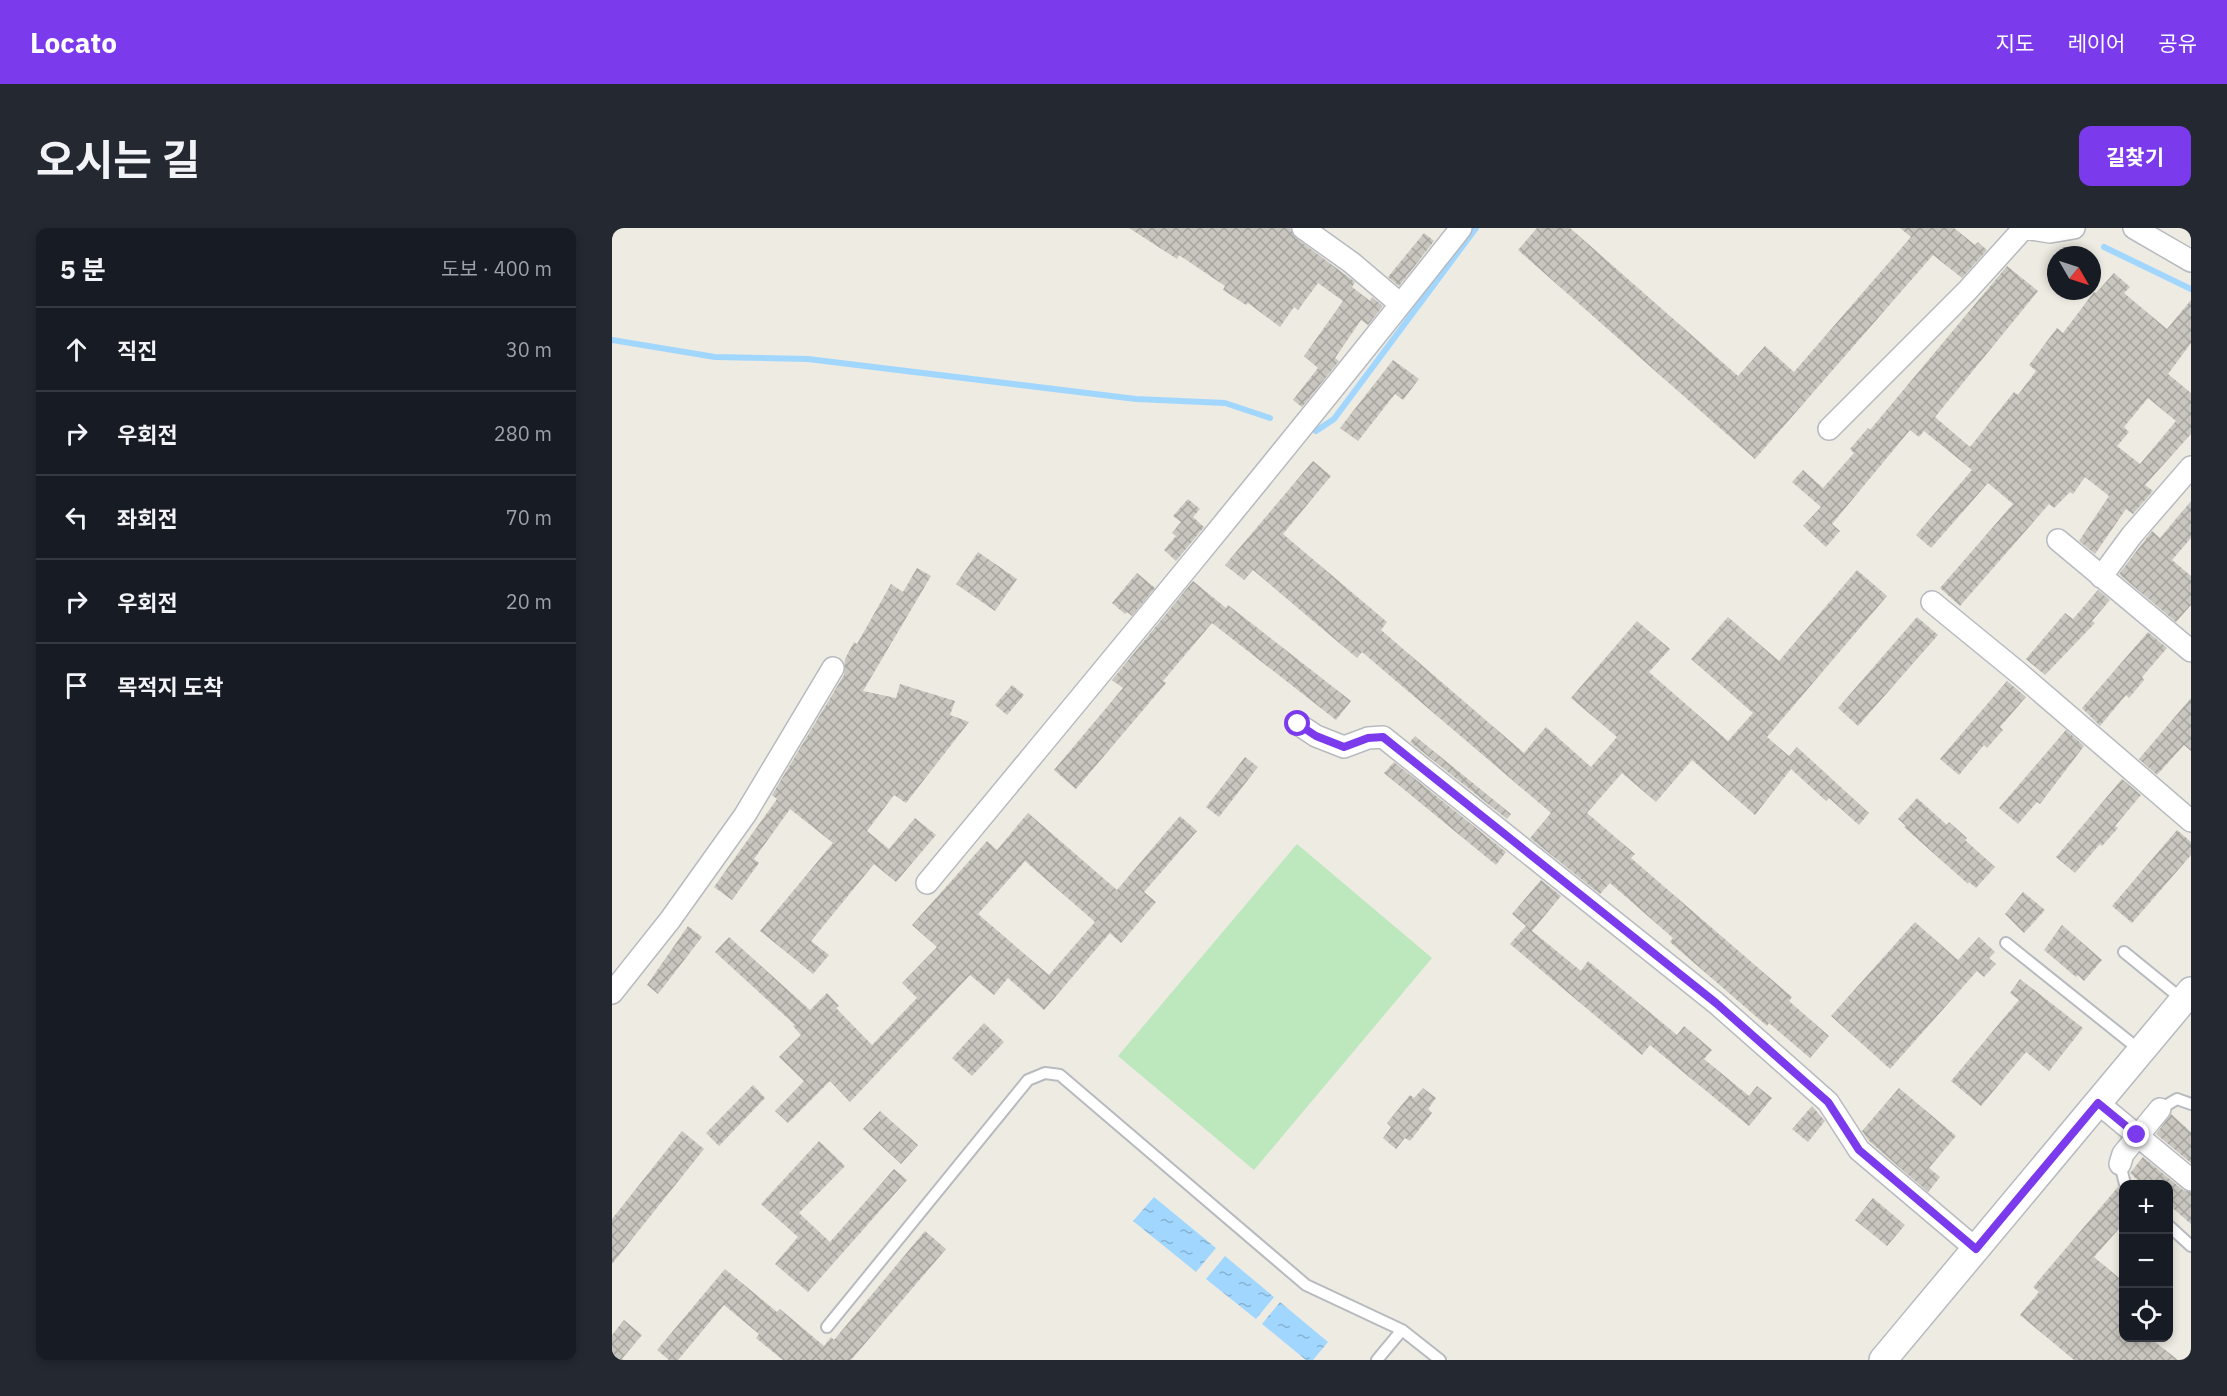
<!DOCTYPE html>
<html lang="ko">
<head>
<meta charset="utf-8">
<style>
  body { margin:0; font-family:"IBM Plex Sans","Noto Sans KR",sans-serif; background:#242831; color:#f1f3f6 }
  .controls { position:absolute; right:18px; bottom:18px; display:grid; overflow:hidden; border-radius:12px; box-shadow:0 3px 9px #0003 }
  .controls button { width:54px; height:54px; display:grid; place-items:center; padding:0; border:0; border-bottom:2px solid #363941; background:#171b24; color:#f1f3f6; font:30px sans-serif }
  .compass { position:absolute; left:1435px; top:18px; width:54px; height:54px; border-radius:50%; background:#171b24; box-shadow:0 3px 9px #0003; rotate:129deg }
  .stop { position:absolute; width:18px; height:18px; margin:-14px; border:4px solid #7c3aed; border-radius:50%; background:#fff }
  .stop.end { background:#7c3aed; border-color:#fff; box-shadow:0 2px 6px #0008 }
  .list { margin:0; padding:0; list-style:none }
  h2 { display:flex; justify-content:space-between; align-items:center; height:78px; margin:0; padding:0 24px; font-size:26px }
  h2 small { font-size:20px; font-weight:400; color:#9ea1a6 }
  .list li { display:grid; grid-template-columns:39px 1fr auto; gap:18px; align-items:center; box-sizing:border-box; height:84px; padding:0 24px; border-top:2px solid #363941 }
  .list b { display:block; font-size:22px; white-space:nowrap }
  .list em { font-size:20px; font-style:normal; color:#9ea1a6 }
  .icon { flex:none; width:33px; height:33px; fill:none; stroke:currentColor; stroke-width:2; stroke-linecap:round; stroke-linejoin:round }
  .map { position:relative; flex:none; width:1579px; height:1132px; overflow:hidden; border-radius:12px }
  header { display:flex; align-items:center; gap:36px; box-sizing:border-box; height:84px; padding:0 30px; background:#7c3aed; color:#fff }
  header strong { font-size:28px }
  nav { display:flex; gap:33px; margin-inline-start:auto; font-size:21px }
  .intro { display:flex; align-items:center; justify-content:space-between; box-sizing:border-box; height:144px; padding:0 36px }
  h1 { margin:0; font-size:42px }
  .button { padding:15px 27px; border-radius:12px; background:#7c3aed; color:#fff; font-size:21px; font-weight:700 }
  main { display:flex; gap:36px; padding:0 36px }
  aside { flex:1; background:#171b24; border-radius:12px; box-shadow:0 3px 9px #0003 }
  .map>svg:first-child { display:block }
  .grass { fill:#bde7bd }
  .water { fill:url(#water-ripples) }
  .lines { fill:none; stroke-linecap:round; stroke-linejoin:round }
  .stream { stroke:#a1d7ff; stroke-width:6 }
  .building { fill:url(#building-cross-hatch); fill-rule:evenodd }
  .service-casing { stroke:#b7babf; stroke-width:14 }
  .minor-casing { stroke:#b7babf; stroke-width:24 }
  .tertiary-casing { stroke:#b7babf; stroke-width:30 }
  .service { stroke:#fff; stroke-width:10 }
  .minor { stroke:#fff; stroke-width:21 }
  .tertiary { stroke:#fff; stroke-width:27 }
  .route { stroke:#7c3aed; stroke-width:8 }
</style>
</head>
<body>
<header>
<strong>Locato</strong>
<nav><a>지도</a><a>레이어</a><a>공유</a></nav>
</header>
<div class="intro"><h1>오시는 길</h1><a class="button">길찾기</a></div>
<main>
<aside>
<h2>5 분<small>도보 · 400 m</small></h2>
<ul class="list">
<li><svg class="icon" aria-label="ahead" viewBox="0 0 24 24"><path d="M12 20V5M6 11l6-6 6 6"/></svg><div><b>직진</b></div><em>30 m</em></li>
<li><svg class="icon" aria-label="right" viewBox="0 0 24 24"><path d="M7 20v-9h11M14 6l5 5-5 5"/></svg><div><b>우회전</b></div><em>280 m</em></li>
<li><svg class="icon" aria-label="left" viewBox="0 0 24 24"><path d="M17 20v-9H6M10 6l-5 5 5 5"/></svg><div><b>좌회전</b></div><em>70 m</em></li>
<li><svg class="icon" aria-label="right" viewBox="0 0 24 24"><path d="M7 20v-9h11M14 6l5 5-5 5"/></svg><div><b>우회전</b></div><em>20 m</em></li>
<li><svg class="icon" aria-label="arrive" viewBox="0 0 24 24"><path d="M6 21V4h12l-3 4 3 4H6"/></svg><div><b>목적지 도착</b></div></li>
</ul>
</aside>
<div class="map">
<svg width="1579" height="1132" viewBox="0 0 1579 1132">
  <defs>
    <pattern id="water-ripples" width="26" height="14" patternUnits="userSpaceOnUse" patternTransform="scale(1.5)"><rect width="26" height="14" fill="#a1d7ff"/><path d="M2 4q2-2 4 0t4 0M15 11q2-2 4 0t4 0" fill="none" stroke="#86b2d2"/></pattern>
    <pattern id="building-cross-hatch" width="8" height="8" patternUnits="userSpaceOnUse" patternTransform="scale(1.5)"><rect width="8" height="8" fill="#c9c6bf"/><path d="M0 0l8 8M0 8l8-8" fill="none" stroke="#a6a49f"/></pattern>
  </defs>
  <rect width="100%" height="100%" fill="#eeebe2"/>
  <!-- grass -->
  <path class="grass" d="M 685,616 L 820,730 L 642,942 L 506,828 Z"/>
  <!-- water -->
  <path class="water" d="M 542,969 L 604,1020 L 584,1044 L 521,993 Z
    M 613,1028 L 662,1069 L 644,1091 L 594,1051 Z
    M 668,1074 L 716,1114 L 701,1132 L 694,1132 L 650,1096 Z"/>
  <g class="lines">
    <!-- stream -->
    <path class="stream" d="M 1492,19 L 1579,61
      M 0,112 L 103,129 L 196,131 L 524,171 L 613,175 L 658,190
      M 704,203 L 722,191 L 864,0"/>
  </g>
  <!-- building -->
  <path class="building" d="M 517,0 L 678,0 L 684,10 L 743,54 L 740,59 L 758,73 L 760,69 L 771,78 L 756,97 L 749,92 L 723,130 L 727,133 L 690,179 L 681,172 L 706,140 L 692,128 L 731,73 L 706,55 L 686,82 L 682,79 L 668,99 L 636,75 L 634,77 L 611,62 L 613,58 L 567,27 L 565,31 Z
    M 925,0 L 958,0 L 1126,148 L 1153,118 L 1182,144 L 1299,9 L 1288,0 L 1342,0 L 1363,17 L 1366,14 L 1375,22 L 1350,50 L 1321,27 L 1143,231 L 906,22 Z
    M 812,5 L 822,13 L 787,58 L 776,49 Z
    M 1395,38 L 1426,63 L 1323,189 L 1358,219 L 1402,164 L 1406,167 L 1424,143 L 1417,137 L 1445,100 L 1451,105 L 1482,64 L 1484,65 L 1502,45 L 1518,59 L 1512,65 L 1555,101 L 1579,72 L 1579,115 L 1556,146 L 1579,165 L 1579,206 L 1533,257 L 1541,263 L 1521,286 L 1514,281 L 1483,326 L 1467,313 L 1497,268 L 1473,249 L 1461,266 L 1458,264 L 1442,280 L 1437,276 L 1348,378 L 1328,360 L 1401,276 L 1376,255 L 1319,320 L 1304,307 L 1360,242 L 1312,203 L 1307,209 L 1298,202 L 1220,296 L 1228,303 L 1214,319 L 1191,298 L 1209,279 L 1180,254 L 1191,242 L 1211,260 L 1242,225 L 1238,221 L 1256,200 L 1258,202 ZM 1536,170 L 1564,193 L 1528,236 L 1505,218 L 1517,204 L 1512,199 Z
    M 781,132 L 807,151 L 791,172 L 783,166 L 746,213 L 728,200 Z
    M 701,233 L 719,248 L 671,306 L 775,394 L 769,402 L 912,525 L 934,499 L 979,539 L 1005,509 L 959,470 L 1025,393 L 1058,421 L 1037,444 L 1116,513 L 1141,485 L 1079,431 L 1116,389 L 1167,433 L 1245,342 L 1275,368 L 1155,509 L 1177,528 L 1185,519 L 1257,585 L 1247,597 L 1217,570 L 1214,573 L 1179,541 L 1143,587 L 1080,532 L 1044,574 L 1010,545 L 975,585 L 1023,626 L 1019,630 L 1180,769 L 1177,773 L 1217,808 L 1198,830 L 1157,795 L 1155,798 L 1058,714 L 1061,710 L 998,655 L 988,666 L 918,610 L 939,585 L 750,424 L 745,430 L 641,342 L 632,352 L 613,337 Z
    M 576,271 L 588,281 L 581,289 L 592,299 L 564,333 L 552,322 L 564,308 L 560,305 L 569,294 L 561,288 Z
    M 1579,273 L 1579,310 L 1560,332 L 1579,348 L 1579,377 L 1564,394 L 1507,346 L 1540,303 L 1548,310 Z
    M 366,324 L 405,351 L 383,383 L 344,356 Z
    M 305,340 L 319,348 L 251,463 L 284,470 L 288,456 L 343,473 L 338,487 L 357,494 L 294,575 L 282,567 L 255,603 L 277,621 L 303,590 L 324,607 L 284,654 L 262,636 L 199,713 L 217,727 L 201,746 L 148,703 L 221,615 L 178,581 L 142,631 L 147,635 L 120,672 L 102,659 L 165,571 L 160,567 L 232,447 L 233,431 L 242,414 L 245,416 L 279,356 L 291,364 Z
    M 525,345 L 543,360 L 520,388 L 515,384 L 513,386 L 500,375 Z
    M 581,353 L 614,380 L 616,377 L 739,473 L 724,492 L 600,395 L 551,453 L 554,455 L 464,561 L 442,542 L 511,460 L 500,452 Z
    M 1486,362 L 1498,372 L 1480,393 L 1483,395 L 1433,447 L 1414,431 L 1453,385 L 1461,391 Z
    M 1305,389 L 1326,407 L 1246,498 L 1226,480 Z
    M 1536,404 L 1555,420 L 1530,449 L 1532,452 L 1517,470 L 1514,467 L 1488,498 L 1470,480 Z
    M 1395,453 L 1414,469 L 1388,499 L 1391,502 L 1375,520 L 1372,517 L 1347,547 L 1328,531 Z
    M 400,457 L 412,467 L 395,487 L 383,477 Z
    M 1579,470 L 1579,523 L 1572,517 L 1545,547 L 1527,531 Z
    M 1454,502 L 1472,518 L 1428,576 L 1425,574 L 1406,596 L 1387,580 Z
    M 803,508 L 899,586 L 895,591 L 798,514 Z
    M 633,529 L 646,539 L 607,589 L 594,579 Z
    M 782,534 L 894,624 L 884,637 L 772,545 Z
    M 1510,551 L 1529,567 L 1503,598 L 1506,600 L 1490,618 L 1488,616 L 1463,645 L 1444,629 Z
    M 1305,570 L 1335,597 L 1337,594 L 1355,610 L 1353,612 L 1383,639 L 1364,660 L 1357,654 L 1356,656 L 1292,599 L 1294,598 L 1286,591 Z
    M 416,585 L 505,662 L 568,588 L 585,603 L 532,664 L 544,674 L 509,715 L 498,705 L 432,782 L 396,750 L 382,767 L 358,747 L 238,874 L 218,853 L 176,895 L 163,883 L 192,853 L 167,829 L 189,807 L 181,798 L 183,797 L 103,724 L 117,709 L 198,782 L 215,765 L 227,778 L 224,780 L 260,817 L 305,770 L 290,755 L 325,719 L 300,697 L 375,613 L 385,622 ZM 413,633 L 483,694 L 437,747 L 366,686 Z
    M 1565,602 L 1579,614 L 1579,627 L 1520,695 L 1500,678 Z
    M 929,652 L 949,668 L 920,703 L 969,743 L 976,733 L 1065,807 L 1072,798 L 1100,822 L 1092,831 L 1137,868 L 1145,858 L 1160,870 L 1137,898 L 1038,817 L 1030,827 L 898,716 L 914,698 L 900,686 Z
    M 1411,664 L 1433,682 L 1412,705 L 1393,686 Z
    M 1303,694 L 1346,732 L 1367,709 L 1383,724 L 1377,730 L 1384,736 L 1372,749 L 1365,743 L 1278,841 L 1219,788 Z
    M 1450,697 L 1490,732 L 1472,753 L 1466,747 L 1464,749 L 1432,722 Z
    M 76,698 L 90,709 L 46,766 L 35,757 Z
    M 1408,751 L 1471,800 L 1437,843 L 1414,824 L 1369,878 L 1339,853 L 1407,772 L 1398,765 Z
    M 372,795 L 392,814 L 360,848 L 340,830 Z
    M 141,857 L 153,870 L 107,918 L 94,905 Z
    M 811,860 L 824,870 L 816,881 L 820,885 L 798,913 L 793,910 L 784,921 L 771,910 L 779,899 L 775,895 L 798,867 L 802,870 Z
    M 1287,860 L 1344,908 L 1317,940 L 1328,949 L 1316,964 L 1257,913 L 1250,903 Z
    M 1200,878 L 1213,893 L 1196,914 L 1180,901 Z
    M 268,883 L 306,917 L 289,936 L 251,901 Z
    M 1559,886 L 1579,904 L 1579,935 L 1544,906 Z
    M 70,903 L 92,921 L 0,1036 L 0,991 Z
    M 207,913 L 233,938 L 187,985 L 218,1014 L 282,941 L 295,952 L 196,1064 L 163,1036 L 186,1009 L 149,976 Z
    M 1531,929 L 1571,962 L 1579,964 L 1579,996 L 1557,977 L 1557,957 L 1531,957 L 1518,945 Z
    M 1506,959 L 1512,963 L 1512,995 L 1482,1029 L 1512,1054 L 1512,1110 L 1538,1110 L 1566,1132 L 1462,1132 L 1408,1087 L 1427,1064 L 1421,1059 Z
    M 1261,970 L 1293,997 L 1275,1018 L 1243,992 Z
    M 313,1003 L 334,1021 L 239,1132 L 171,1132 L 144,1110 L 147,1106 L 112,1077 L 66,1132 L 57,1132 L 45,1122 L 113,1041 L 165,1084 L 168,1081 L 212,1118 L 219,1109 L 222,1112 Z
    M 12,1092 L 30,1107 L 9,1132 L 0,1132 L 0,1107 Z"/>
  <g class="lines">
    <defs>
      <path id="service" d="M 1394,715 L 1529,823
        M 1512,724 L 1571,772
        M 1548,881 L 1565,871 L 1579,876
        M 1508,936 L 1513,956
        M 1556,997 L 1579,1018
        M 215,1099 L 416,852 L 433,845 L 448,847 L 694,1057 L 790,1102 L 828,1132
        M 765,1132 L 790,1102"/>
      <path id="minor" d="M 691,0 L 740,35 L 787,75
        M 1412,0 L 1438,4 L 1462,0
        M 1522,0 L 1579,33
        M 1217,201 L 1355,63 L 1412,0
        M 1446,312 L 1579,423
        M 1489,349 L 1520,307 L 1579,239
        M 1320,374 L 1408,446 L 1579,593
        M 686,496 L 704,508 L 732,519 L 756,510 L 771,509 L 1104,775 L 1216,874 L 1247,922 L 1364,1021
        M 315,655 C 495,438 675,221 849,0
        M 0,765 L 58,692 L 133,587 L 221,440
        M 1486,875 L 1579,952
        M 1508,936 L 1511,926 L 1548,881"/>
      <path id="tertiary" d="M 1271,1132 L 1579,763"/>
    </defs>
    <!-- service casing -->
    <use href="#service" class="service-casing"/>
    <!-- minor casing -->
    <use href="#minor" class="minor-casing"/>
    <!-- tertiary casing -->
    <use href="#tertiary" class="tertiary-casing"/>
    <!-- service -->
    <use href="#service" class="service"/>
    <!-- minor -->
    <use href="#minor" class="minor"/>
    <!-- tertiary -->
    <use href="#tertiary" class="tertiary"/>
  </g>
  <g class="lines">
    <!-- route -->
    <path class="route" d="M 686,496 L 704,508 L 732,519 L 756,510 L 771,509 L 1104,775 L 1216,874 L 1247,922 L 1364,1021 L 1486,875 L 1525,907"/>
  </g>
</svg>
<div class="controls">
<button>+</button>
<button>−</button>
<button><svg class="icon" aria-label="locate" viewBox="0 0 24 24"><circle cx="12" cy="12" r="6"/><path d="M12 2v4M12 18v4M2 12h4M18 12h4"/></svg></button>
</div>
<svg class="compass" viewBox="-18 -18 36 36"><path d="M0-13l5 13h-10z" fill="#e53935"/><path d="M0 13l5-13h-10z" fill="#9ea1a6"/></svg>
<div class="stop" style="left:686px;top:496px"></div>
<div class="stop end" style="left:1525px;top:907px"></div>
</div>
</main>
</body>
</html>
